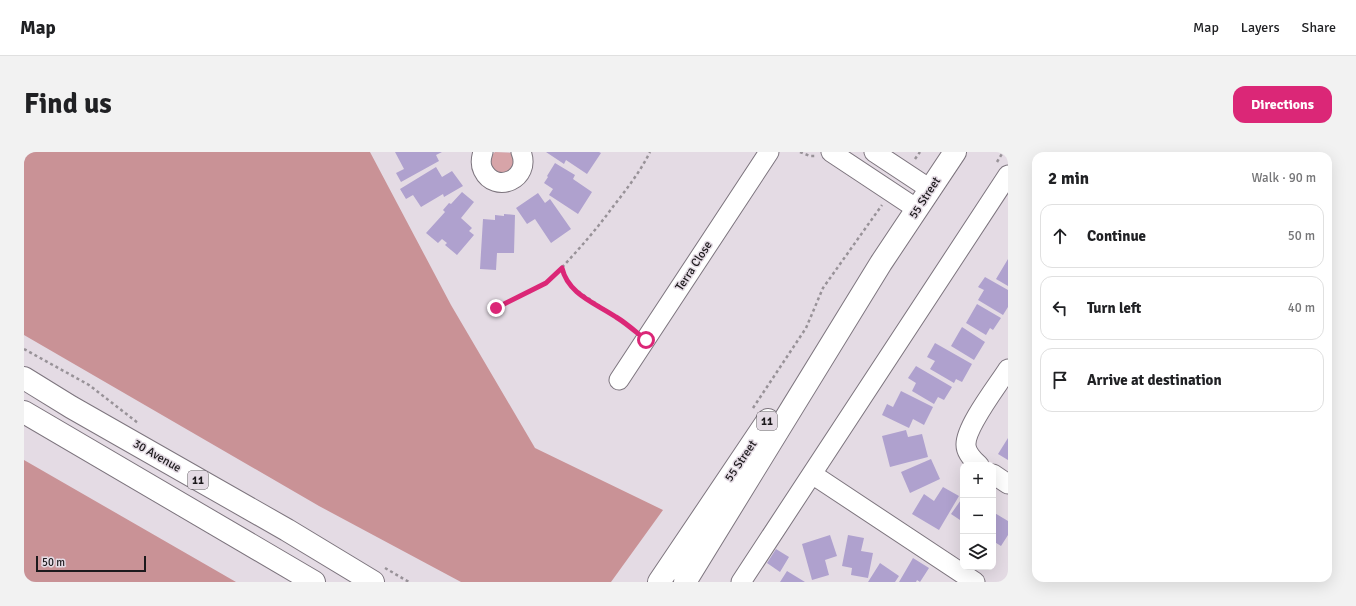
<!DOCTYPE html>
<html lang="en">
<head>
<meta charset="utf-8">
<style>
  body { margin:0; font-family:Signika,sans-serif; background:#f2f2f2; color:#202124 }
  .controls { position:absolute; right:12px; bottom:12px; display:grid; overflow:hidden; border-radius:8px; box-shadow:0 4px 16px #0002 }
  .controls button { width:36px; height:36px; display:grid; place-items:center; padding:0; border:0; border-bottom:1px solid #e0e0e0; background:#fff; color:#202124; font:20px sans-serif }
  .scale { position:absolute; left:12px; bottom:10px; width:110px; box-sizing:border-box; padding-left:4px; border:2px solid #1c191c; border-top:0; font-size:11px; line-height:14px; white-space:nowrap; color:#1c191c; -webkit-text-stroke:3px #e4dbe4; paint-order:stroke }
  .stop { position:absolute; width:12px; height:12px; margin:-9px; border:3px solid #db2777; border-radius:50%; background:#fff }
  .stop.end { background:#db2777; border-color:#fff; box-shadow:0 1px 4px #0008 }
  .list { margin:0; padding:0; list-style:none }
  h2 { display:flex; justify-content:space-between; align-items:center; height:52px; margin:0; padding:0 16px; font-size:17px }
  h2 small { font-size:13px; font-weight:400; color:#757577 }
  .list li { display:grid; grid-template-columns:26px 1fr auto; gap:12px; align-items:center; box-sizing:border-box; height:64px; margin:0 8px 8px; padding:0 8px; border:1px solid #e0e0e0; border-radius:12px }
  .list b { display:block; font-size:15px; white-space:nowrap }
  .list em { font-size:13px; font-style:normal; color:#757577 }
  .icon { flex:none; width:22px; height:22px; fill:none; stroke:currentColor; stroke-width:2; stroke-linecap:round; stroke-linejoin:round }
  .map { position:relative; flex:none; width:984px; height:430px; overflow:hidden; border-radius:12px }
  header { display:flex; align-items:center; gap:24px; box-sizing:border-box; height:56px; padding:0 20px; background:#fff; border-bottom:1px solid #e0e0e0 }
  header strong { font-size:19px }
  nav { display:flex; gap:22px; margin-inline-start:auto; font-size:14px }
  .intro { display:flex; align-items:center; justify-content:space-between; box-sizing:border-box; height:96px; padding:0 24px }
  h1 { margin:0; font-size:28px }
  .button { padding:10px 18px; border-radius:12px; background:#db2777; color:#fff; font-size:14px; font-weight:700 }
  main { display:flex; gap:24px; padding:0 24px }
  aside { flex:1; background:#fff; border-radius:12px; box-shadow:0 4px 16px #0002 }
  .map>svg:first-child { display:block }
  .green { fill:#d7a4a8 }
  .forest { fill:#c99296 }
  .building { fill:#afa1ce }
  .lines { fill:none; stroke-linecap:round; stroke-linejoin:round }
  .minor-casing { stroke:#7d757e; stroke-width:21 }
  .major-casing { stroke:#7d757e; stroke-width:24 }
  .path { stroke:#989298; stroke-width:2.5; stroke-dasharray:3 3; stroke-linecap:butt }
  .minor { stroke:#fff; stroke-width:19 }
  .major { stroke:#fff; stroke-width:22 }
  .route { stroke:#db2777; stroke-width:5 }
  .labels { text-anchor:middle; dominant-baseline:central; stroke-width:3; stroke-linejoin:round; paint-order:stroke }
  .shield { fill:#e4dbe4; stroke:#585358; stroke-width:1 }
  .shield-label { font-size:11px; font-weight:bold; fill:#1c191c }
  .street-label { font-size:12px; fill:#1c191c; stroke:#e4dbe4 }
</style>
</head>
<body>
<header>
<strong>Map</strong>
<nav><a>Map</a><a>Layers</a><a>Share</a></nav>
</header>
<div class="intro"><h1>Find us</h1><a class="button">Directions</a></div>
<main>
<div class="map">
<svg width="984" height="430" viewBox="0 0 984 430">
  <rect width="100%" height="100%" fill="#e4dbe4"/>
  <!-- green -->
  <path class="green" d="M 471,0 L 489,1 L 492,13 L 479,23 L 468,18 C 466,11 465,5 471,0 Z"/>
  <!-- forest -->
  <path class="forest" d="M 0,0 L 346,0 L 427,153 L 511,296 L 639,358 L 587,430 L 437,430 L 295,354 L 0,183 Z
    M 0,308 L 212,430 L 0,430 Z"/>
  <!-- building -->
  <path class="building" d="M 371,0 L 418,0 L 412,3 L 415,9 L 377,30 L 372,21 L 380,17 Z
    M 522,0 L 575,0 L 577,1 L 563,22 L 542,8 L 540,12 Z
    M 531,11 L 551,23 L 549,27 L 568,40 L 554,62 L 525,43 L 529,37 L 520,31 L 524,25 L 523,24 Z
    M 412,15 L 418,25 L 428,19 L 439,34 L 420,45 L 419,42 L 397,55 L 389,43 L 382,47 L 376,37 Z
    M 438,40 L 450,50 L 437,66 L 448,76 L 445,79 L 450,83 L 433,103 L 421,93 L 423,91 L 418,87 L 414,91 L 402,81 L 421,60 L 419,58 L 425,51 L 427,52 Z
    M 514,41 L 521,51 L 526,47 L 547,77 L 527,91 L 511,67 L 503,72 L 492,56 Z
    M 480,62 L 491,63 L 490,101 L 473,101 L 472,118 L 456,117 L 459,67 L 471,68 L 471,63 L 480,64 Z
    M 984,107 L 984,134 L 972,127 Z
    M 961,125 L 984,138 L 984,155 L 979,163 L 954,148 L 960,138 L 954,135 Z
    M 953,152 L 977,166 L 969,178 L 966,176 L 962,183 L 942,171 Z
    M 938,175 L 961,190 L 950,208 L 927,194 Z
    M 911,191 L 948,212 L 938,230 L 932,227 L 930,231 L 906,217 L 911,209 L 903,205 Z
    M 892,214 L 928,235 L 920,248 L 914,245 L 910,252 L 888,239 L 892,231 L 884,226 Z
    M 877,239 L 909,255 L 900,273 L 889,267 L 885,276 L 858,263 L 863,252 L 869,255 Z
    M 882,278 L 884,285 L 898,282 L 904,305 L 866,315 L 858,284 Z
    M 984,286 L 984,308 L 974,302 Z
    M 907,307 L 916,327 L 886,341 L 877,320 Z
    M 919,335 L 935,344 L 915,378 L 888,362 L 900,342 L 910,349 Z
    M 939,345 L 939,370 L 927,362 Z
    M 969,360 L 984,369 L 984,383 L 977,394 L 969,389 Z
    M 806,383 L 813,404 L 801,408 L 805,423 L 788,428 L 778,392 Z
    M 824,383 L 840,386 L 837,399 L 849,401 L 844,426 L 827,423 L 828,416 L 818,414 Z
    M 752,397 L 765,405 L 756,420 L 743,411 Z
    M 889,406 L 905,416 L 896,430 L 893,428 L 892,430 L 875,430 Z
    M 856,411 L 875,424 L 871,430 L 844,430 Z
    M 763,419 L 781,430 L 756,430 Z"/>
  <g class="lines">
    <defs>
      <path id="minor" d="M 459,0 C 457,6 456,12 459,18 C 471,43 508,27 497,0
        M 807,0 L 893,57
        M 850,0 L 906,37
        M 595,228 L 745,0
        M 955,313 C 949,308 942,300 942,293 C 941,275 974,233 984,217
        M 788,322 L 951,430
        M 969,322 L 984,332
        M 717,430 L 984,23"/>
      <path id="major" d="M 0,226 L 47,255 L 263,378 L 349,430
        M 0,260 L 290,430
        M 635,430 L 744,268
        M 661,430 L 857,111 L 931,0"/>
    </defs>
    <!-- minor casing -->
    <use href="#minor" class="minor-casing"/>
    <!-- major casing -->
    <use href="#major" class="major-casing"/>
    <!-- path -->
    <path class="path" d="M 776,0 L 786,4 L 793,4
      M 891,7 L 896,0
      M 973,10 L 979,0
      M 538,115 L 542,126 L 549,136 L 592,165 L 609,178
      M 472,155 L 522,131 L 526,128 C 548,105 569,82 588,56 C 602,38 616,20 626,0
      M 0,197 L 65,233 L 114,271
      M 729,256 L 782,176 L 799,136 L 858,53
      M 361,416 L 385,430"/>
    <!-- minor -->
    <use href="#minor" class="minor"/>
    <!-- major -->
    <use href="#major" class="major"/>
  </g>
  <g class="lines">
    <!-- route -->
    <path class="route" d="M 472,156 L 522,131 L 538,116 C 544,142 571,151 592,165 C 602,171 612,180 622,188"/>
  </g>
  <g class="labels">
    <!-- shield labels -->
    <g class="shield">
      <rect x="733" y="260" width="20" height="18" rx="3"/>
      <rect x="164" y="319" width="20" height="18" rx="3"/>
    </g>
    <g class="shield-label">
      <text x="743" y="269">11</text>
      <text x="174" y="328">11</text>
    </g>
    <!-- street labels -->
    <g class="street-label">
      <text transform="translate(901 46) rotate(-57)">55 Street</text>
      <text transform="translate(670 114) rotate(-57)">Terra Close</text>
      <text transform="translate(133 304) rotate(30)">30 Avenue</text>
      <text transform="translate(717 309) rotate(-56)">55 Street</text>
    </g>
  </g>
</svg>
<div class="controls">
<button>+</button>
<button>−</button>
<button><svg class="icon" aria-label="layers" viewBox="0 0 24 24"><path d="M12 4l9 5-9 5-9-5zM3 14l9 5 9-5"/></svg></button>
</div>
<div class="scale">50 m</div>
<div class="stop" style="left:622px;top:188px"></div>
<div class="stop end" style="left:472px;top:156px"></div>
</div>
<aside>
<h2>2 min<small>Walk · 90 m</small></h2>
<ul class="list">
<li><svg class="icon" aria-label="ahead" viewBox="0 0 24 24"><path d="M12 20V5M6 11l6-6 6 6"/></svg><div><b>Continue</b></div><em>50 m</em></li>
<li><svg class="icon" aria-label="left" viewBox="0 0 24 24"><path d="M17 20v-9H6M10 6l-5 5 5 5"/></svg><div><b>Turn left</b></div><em>40 m</em></li>
<li><svg class="icon" aria-label="arrive" viewBox="0 0 24 24"><path d="M6 21V4h12l-3 4 3 4H6"/></svg><div><b>Arrive at destination</b></div></li>
</ul>
</aside>
</main>
</body>
</html>
